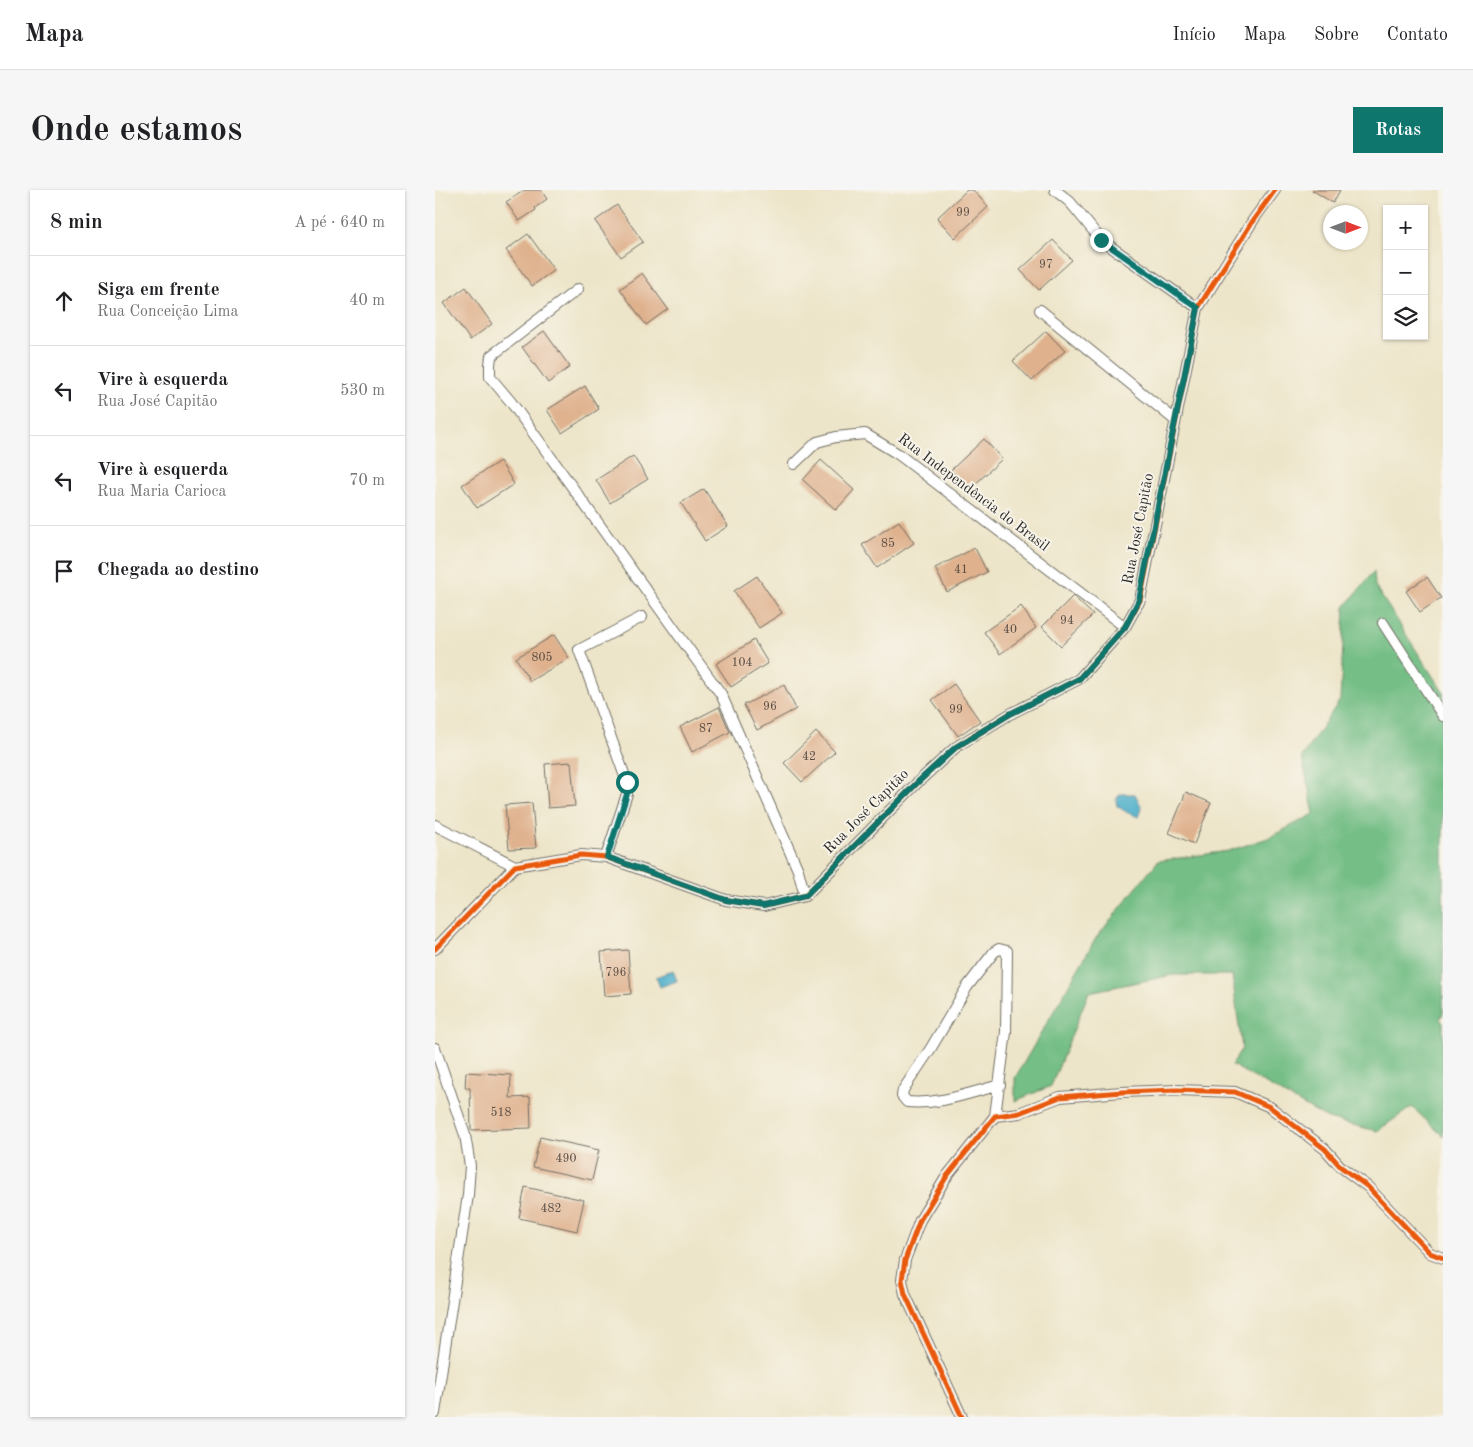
<!DOCTYPE html>
<html lang="pt">
<head>
<meta charset="utf-8">
<style>
  body { margin:0; font-family:"Old Standard TT",serif; background:#f6f6f6; color:#202124 }
  .controls { position:absolute; right:15px; top:15px; display:grid; overflow:hidden; border-radius:0px; box-shadow:0 1px 4px #0004 }
  .controls button { width:45px; height:45px; display:grid; place-items:center; padding:0; border:0; border-bottom:1px solid #e0e0e0; background:#fff; color:#202124; font:25px sans-serif }
  .compass { position:absolute; left:888px; top:15px; width:45px; height:45px; border-radius:50%; background:#fff; box-shadow:0 1px 4px #0004; rotate:90deg }
  .stop { position:absolute; width:15px; height:15px; margin:-11px; border:4px solid #0f766e; border-radius:50%; background:#fff }
  .stop.end { background:#0f766e; border-color:#fff; box-shadow:0 1px 5px #0008 }
  .list { margin:0; padding:0; list-style:none }
  h2 { display:flex; justify-content:space-between; align-items:center; height:65px; margin:0; padding:0 20px; font-size:21px }
  h2 small { font-size:16px; font-weight:400; color:#757577 }
  .list li { display:grid; grid-template-columns:32px 1fr auto; gap:15px; align-items:center; box-sizing:border-box; height:90px; padding:0 20px; border-top:1px solid #e0e0e0 }
  .list b { display:block; font-size:19px; white-space:nowrap }
  .list p { margin:0; font-size:16px; white-space:nowrap; color:#757577 }
  .list em { font-size:16px; font-style:normal; color:#757577 }
  .icon { flex:none; width:28px; height:28px; fill:none; stroke:currentColor; stroke-width:2; stroke-linecap:round; stroke-linejoin:round }
  .map { position:relative; flex:none; width:1008px; height:1227px; overflow:hidden; border-radius:0px }
  header { display:flex; align-items:center; gap:30px; box-sizing:border-box; height:70px; padding:0 25px; background:#fff; border-bottom:1px solid #e0e0e0 }
  header strong { font-size:24px }
  nav { display:flex; gap:28px; margin-inline-start:auto; font-size:18px }
  .intro { display:flex; align-items:center; justify-content:space-between; box-sizing:border-box; height:120px; padding:0 30px }
  h1 { margin:0; font-size:35px }
  .button { padding:12px 22px; border-radius:0px; background:#0f766e; color:#fff; font-size:18px; font-weight:700 }
  main { display:flex; gap:30px; padding:0 30px }
  aside { flex:1; background:#fff; border-radius:0px; box-shadow:0 1px 4px #0004 }
  .map>svg:first-child { display:block }
  .forest { fill:#74be86; stroke:#507458 }
  .water { fill:#4aadc9; stroke:#3a6c7a }
  .building { fill:#dfb18d }
  .lines { fill:none; stroke-linecap:round; stroke-linejoin:round }
  .minor-casing { stroke:#6f6c62; stroke-width:12 }
  .minor { stroke:#fff; stroke-width:10 }
  .cycleway-casing { stroke:#f7f3e8; stroke-width:8 }
  .cycleway { stroke:#e8590c; stroke-width:5 }
  .route { stroke:#0f766e; stroke-width:6 }
  .labels { text-anchor:middle; dominant-baseline:central; stroke-width:4; stroke-linejoin:round; paint-order:stroke }
  .number-label { font-size:12px; fill:#584c44 }
  .street-label { font-size:15px; fill:#2b2b2b; stroke:#f7f3e8 }
</style>
</head>
<body>
<header>
<strong>Mapa</strong>
<nav><a>Início</a><a>Mapa</a><a>Sobre</a><a>Contato</a></nav>
</header>
<div class="intro"><h1>Onde estamos</h1><a class="button">Rotas</a></div>
<main>
<aside>
<h2>8 min<small>A pé · 640 m</small></h2>
<ul class="list">
<li><svg class="icon" aria-label="ahead" viewBox="0 0 24 24"><path d="M12 20V5M6 11l6-6 6 6"/></svg><div><b>Siga em frente</b><p>Rua Conceição Lima</p></div><em>40 m</em></li>
<li><svg class="icon" aria-label="left" viewBox="0 0 24 24"><path d="M17 20v-9H6M10 6l-5 5 5 5"/></svg><div><b>Vire à esquerda</b><p>Rua José Capitão</p></div><em>530 m</em></li>
<li><svg class="icon" aria-label="left" viewBox="0 0 24 24"><path d="M17 20v-9H6M10 6l-5 5 5 5"/></svg><div><b>Vire à esquerda</b><p>Rua Maria Carioca</p></div><em>70 m</em></li>
<li><svg class="icon" aria-label="arrive" viewBox="0 0 24 24"><path d="M6 21V4h12l-3 4 3 4H6"/></svg><div><b>Chegada ao destino</b></div></li>
</ul>
</aside>
<div class="map">
<svg width="1008" height="1227" viewBox="0 0 1008 1227">
  <rect width="100%" height="100%" fill="#f7f3e8"/>
  <filter id="ink" filterUnits="userSpaceOnUse"><feTurbulence type="fractalNoise" baseFrequency=".02" numOctaves="2"/><feDisplacementMap in="SourceGraphic" scale="10" xChannelSelector="R" yChannelSelector="G"/><feConvolveMatrix kernelMatrix="1 2 1 2 8 2 1 2 1" color-interpolation-filters="sRGB"/></filter>
  <filter id="wash" filterUnits="userSpaceOnUse"><feTurbulence type="fractalNoise" baseFrequency=".0096" numOctaves="4" result="noise"/><feDisplacementMap in="SourceGraphic" scale="20" xChannelSelector="R" yChannelSelector="G"/><feGaussianBlur stdDeviation="1.12" result="paint"/><feColorMatrix in="noise" values="0 0 0 0 0 0 0 0 0 0 0 0 0 0 0 0 0 1.4 0 .05"/><feComposite in="paint" operator="in"/></filter>
  <g filter="url(#wash)">
    <rect width="100%" height="100%" fill="#ede5c9"/>
    <!-- forest -->
    <path class="forest" d="M 939,381 L 940,396 L 1008,502 L 1008,823 L 1005,829 L 1008,833 L 1008,946 L 977,917 L 942,941 L 893,929 L 797,875 L 807,858 L 797,785 L 738,785 L 654,802 L 616,896 L 580,911 L 580,888 L 661,748 L 723,671 L 793,661 L 833,648 L 879,624 L 867,567 L 905,510 L 910,417 Z"/>
    <!-- water -->
    <path class="water" d="M 685,604 L 700,604 L 707,618 L 704,627 L 693,623 L 682,616 L 681,610 Z
      M 238,780 L 242,791 L 225,797 L 221,787 Z"/>
    <g id="blocks">
      <!-- building -->
      <path class="building" d="M 90,0 L 106,0 L 112,9 L 100,18 L 101,20 L 84,31 L 71,12 Z
        M 532,0 L 538,0 L 553,17 L 520,48 L 502,28 Z
        M 877,0 L 905,0 L 898,13 Z
        M 182,15 L 208,52 L 186,67 L 160,31 Z
        M 93,44 L 119,80 L 97,96 L 71,60 Z
        M 618,50 L 637,70 L 604,100 L 585,80 Z
        M 207,83 L 233,119 L 211,135 L 185,99 Z
        M 31,97 L 57,134 L 35,150 L 9,113 Z
        M 109,141 L 135,177 L 113,193 L 87,157 Z
        M 611,141 L 630,161 L 597,191 L 578,171 Z
        M 150,196 L 164,219 L 127,243 L 112,220 Z
        M 549,249 L 567,269 L 534,300 L 516,280 Z
        M 198,266 L 213,289 L 175,313 L 161,290 Z
        M 386,270 L 419,300 L 401,320 L 368,290 Z
        M 65,271 L 79,294 L 42,318 L 27,295 Z
        M 269,299 L 293,336 L 270,351 L 246,313 Z
        M 464,331 L 479,353 L 442,378 L 427,355 Z
        M 540,358 L 552,382 L 512,402 L 500,378 Z
        M 322,386 L 347,423 L 324,438 L 299,401 Z
        M 992,387 L 1006,408 L 985,422 L 971,401 Z
        M 638,406 L 658,425 L 626,456 L 607,437 Z
        M 586,416 L 601,438 L 565,464 L 549,442 Z
        M 119,445 L 134,468 L 95,491 L 81,468 Z
        M 319,450 L 333,473 L 296,497 L 281,474 Z
        M 519,494 L 545,531 L 523,546 L 497,510 Z
        M 349,495 L 361,519 L 322,540 L 309,515 Z
        M 284,517 L 295,542 L 257,562 L 245,537 Z
        M 381,542 L 400,562 L 367,592 L 349,573 Z
        M 136,572 L 140,616 L 113,618 L 110,574 Z
        M 751,602 L 776,613 L 759,654 L 734,643 Z
        M 97,613 L 101,658 L 74,659 L 70,615 Z
        M 193,760 L 196,804 L 169,806 L 166,762 Z
        M 31,882 L 76,885 L 75,908 L 95,907 L 96,938 L 36,940 L 35,898 L 30,898 Z
        M 105,947 L 164,960 L 157,990 L 98,977 Z
        M 90,997 L 149,1010 L 142,1041 L 84,1028 Z"/>
    </g>
  </g>
  <g filter="url(#ink)">
    <use href="#blocks" fill-opacity="0" stroke="#6f6c62" stroke-width="1"/>
    <g class="lines">
      <defs>
        <path id="minor" d="M 620,0 L 635,12 L 666,50 L 763,118
          M 143,99 L 56,166 L 55,175 L 55,187 L 76,212 L 286,504 L 363,680 L 370,706
          M 605,120 L 740,230
          M 359,274 L 382,252 L 401,247 L 430,244 L 463,264 L 690,437
          M 948,433 L 1008,526
          M 0,635 L 80,676
          M 171,667 L 192,604 L 192,592 L 144,460 L 207,427
          M 0,759 L 80,676 L 146,665 L 171,667 L 291,710 L 329,716 L 370,706 L 483,592 L 521,557 L 575,524 L 644,489 L 690,437 L 705,410 L 763,118 L 819,29 L 840,0
          M 0,858 L 30,945 L 35,976 L 33,1005 L 0,1223
          M 560,926 L 571,842 L 572,761 L 564,759 L 559,762 L 532,797 L 496,858 L 468,900 L 467,906 L 472,912 C 504,915 534,903 565,895
          M 527,1227 L 470,1104 L 467,1090 L 470,1070 L 485,1030 L 512,986 L 560,926 L 584,923 L 625,907 L 687,902 L 742,900 L 800,902 L 835,917 L 890,959 L 906,977 L 933,997 L 995,1063 L 1008,1068"/>
      </defs>
      <!-- minor casing -->
      <use href="#minor" class="minor-casing"/>
      <!-- minor -->
      <use href="#minor" class="minor"/>
      <defs>
        <path id="cycleway" d="M 0,759 L 80,676 L 146,665 L 171,667 L 291,710 L 329,716 L 370,706 L 483,592 L 521,557 L 575,524 L 644,489 L 690,437 L 705,410 L 763,118 L 819,29 L 840,0
          M 527,1227 L 470,1104 L 467,1090 L 470,1070 L 485,1030 L 512,986 L 560,926 L 584,923 L 625,907 L 687,902 L 742,900 L 800,902 L 835,917 L 890,959 L 906,977 L 933,997 L 995,1063 L 1008,1068"/>
      </defs>
      <!-- cycleway casing -->
      <use href="#cycleway" class="cycleway-casing"/>
      <!-- cycleway -->
      <use href="#cycleway" class="cycleway"/>
    </g>
  </g>
  <g class="lines" filter="url(#ink)">
    <!-- route -->
    <path class="route" d="M 192,592 L 192,604 L 172,667 L 291,710 L 328,716 L 370,706 L 483,592 L 521,557 L 575,524 L 644,489 L 690,437 L 704,410 L 763,118 L 666,50"/>
  </g>
  <g class="labels">
    <!-- number labels -->
    <g class="number-label">
      <text x="528" y="23">99</text>
      <text x="611" y="75">97</text>
      <text x="453" y="354">85</text>
      <text x="526" y="380">41</text>
      <text x="632" y="431">94</text>
      <text x="575" y="440">40</text>
      <text x="107" y="468">805</text>
      <text x="307" y="473">104</text>
      <text x="335" y="517">96</text>
      <text x="521" y="520">99</text>
      <text x="271" y="539">87</text>
      <text x="374" y="567">42</text>
      <text x="181" y="783">796</text>
      <text x="66" y="923">518</text>
      <text x="131" y="969">490</text>
      <text x="116" y="1019">482</text>
    </g>
    <!-- street labels -->
    <g class="street-label">
      <text transform="translate(538 303) rotate(37)">Rua Independência do Brasil</text>
      <text transform="translate(704 339) rotate(-79)">Rua José Capitão</text>
      <text transform="translate(432 622) rotate(-45)">Rua José Capitão</text>
    </g>
  </g>
</svg>
<div class="controls">
<button>+</button>
<button>−</button>
<button><svg class="icon" aria-label="layers" viewBox="0 0 24 24"><path d="M12 4l9 5-9 5-9-5zM3 14l9 5 9-5"/></svg></button>
</div>
<svg class="compass" viewBox="-18 -18 36 36"><path d="M0-13l5 13h-10z" fill="#e53935"/><path d="M0 13l5-13h-10z" fill="#757577"/></svg>
<div class="stop" style="left:192px;top:592px"></div>
<div class="stop end" style="left:666px;top:50px"></div>
</div>
</main>
</body>
</html>
